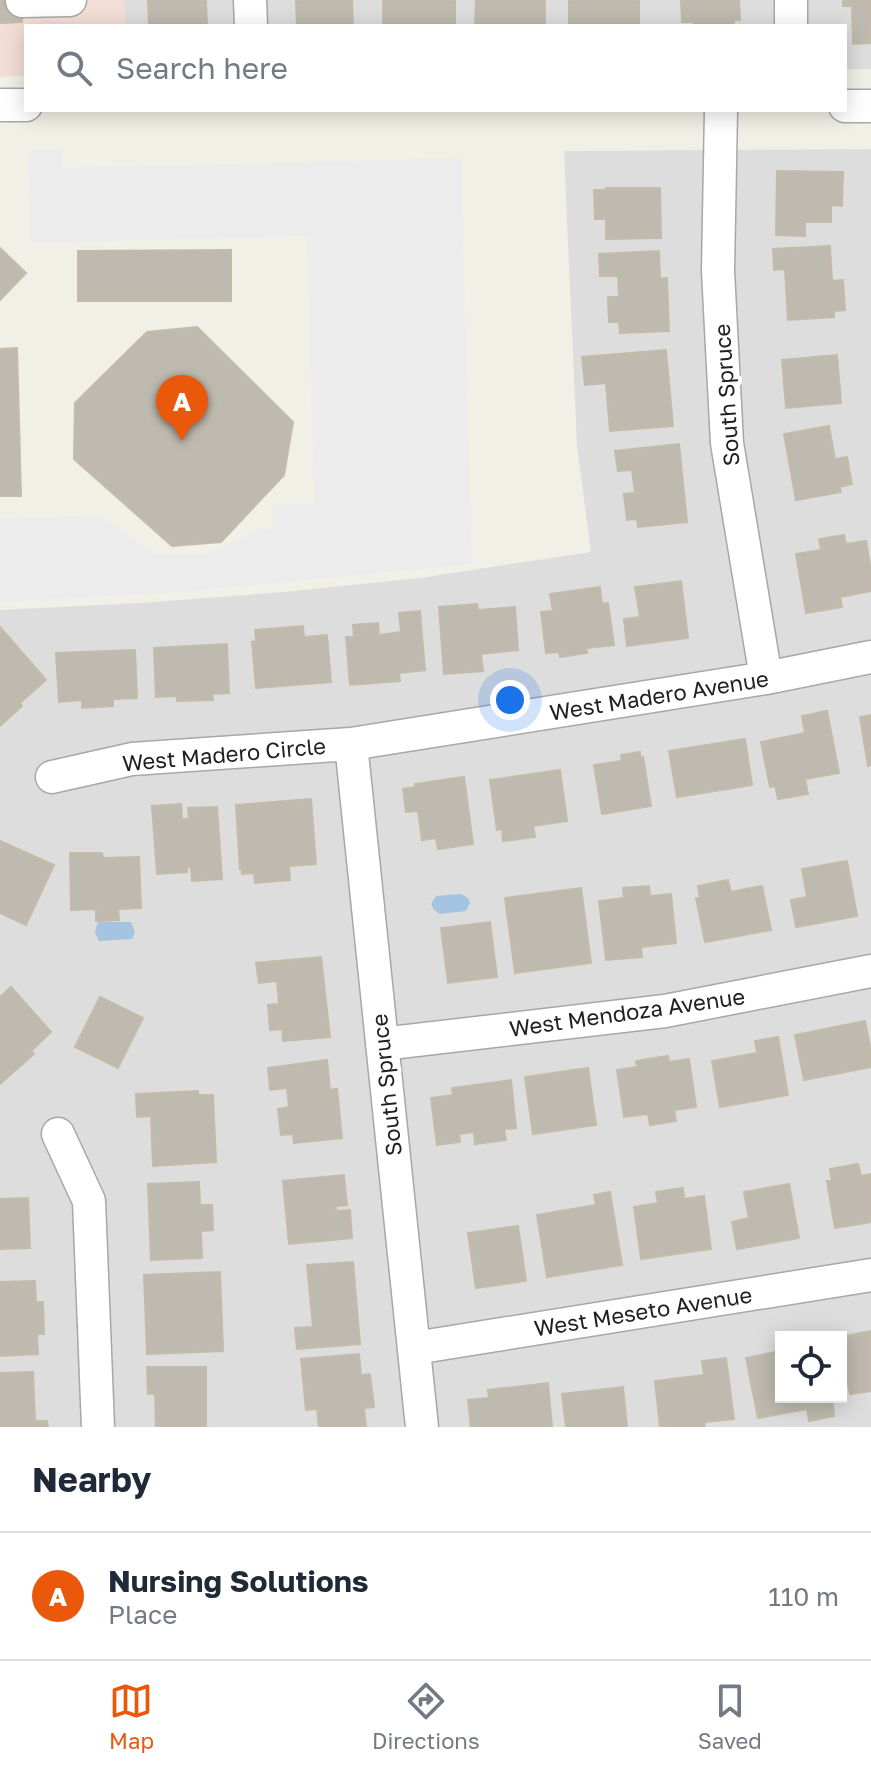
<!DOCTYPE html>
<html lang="en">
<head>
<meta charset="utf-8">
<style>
  body { margin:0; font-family:"Golos Text",sans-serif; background:#f2f2f3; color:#1f2937 }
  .controls { position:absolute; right:24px; bottom:24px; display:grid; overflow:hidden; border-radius:0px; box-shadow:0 4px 20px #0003 }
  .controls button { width:72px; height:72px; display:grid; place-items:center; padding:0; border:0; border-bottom:2px solid #e0e1e3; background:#fff; color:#1f2937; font:40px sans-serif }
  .you { position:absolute; left:510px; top:700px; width:28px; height:28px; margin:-20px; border:6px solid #fff; border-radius:50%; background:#1a73e8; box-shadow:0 0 0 12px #1a73e833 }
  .badge { display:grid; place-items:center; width:52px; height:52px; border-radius:50%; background:#ea580c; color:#fff; font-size:26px; font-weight:700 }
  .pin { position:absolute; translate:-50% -66px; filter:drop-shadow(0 2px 4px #0008) }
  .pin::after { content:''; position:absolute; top:42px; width:28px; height:24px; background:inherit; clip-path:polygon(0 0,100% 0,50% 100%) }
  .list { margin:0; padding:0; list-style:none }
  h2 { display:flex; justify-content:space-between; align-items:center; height:104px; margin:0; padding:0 32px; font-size:34px }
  h2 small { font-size:26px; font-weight:400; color:#747a83 }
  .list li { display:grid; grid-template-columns:52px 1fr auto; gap:24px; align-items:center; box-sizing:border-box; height:128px; padding:0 32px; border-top:2px solid #e0e1e3 }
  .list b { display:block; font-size:30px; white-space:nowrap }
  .list p { margin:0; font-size:26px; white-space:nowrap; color:#747a83 }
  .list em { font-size:26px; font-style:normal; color:#747a83 }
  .icon { flex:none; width:44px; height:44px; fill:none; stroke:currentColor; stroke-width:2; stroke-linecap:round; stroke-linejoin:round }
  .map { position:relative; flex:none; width:871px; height:1427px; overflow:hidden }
  .search { position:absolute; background:#fff; box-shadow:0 4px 20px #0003; left:24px; right:24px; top:24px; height:88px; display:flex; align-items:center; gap:20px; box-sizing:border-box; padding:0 28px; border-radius:0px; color:#747a83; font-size:30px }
  .sheet { height:232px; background:#fff }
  nav { display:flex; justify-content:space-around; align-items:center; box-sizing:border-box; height:112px; border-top:2px solid #e0e1e3; background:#fff; font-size:22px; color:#747a83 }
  nav a { display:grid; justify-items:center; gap:4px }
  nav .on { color:#ea580c }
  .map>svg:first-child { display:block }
  .residential { fill:#dedddd; fill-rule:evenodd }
  .commercial { fill:#f3ded5 }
  .parking { fill:#ececec }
  .water { fill:#a4c4e1 }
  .building { fill:#bebaaf; stroke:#c4bba8; stroke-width:2 }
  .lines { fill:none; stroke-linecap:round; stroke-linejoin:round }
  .minor-casing { stroke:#a7a7a7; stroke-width:35 }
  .minor { stroke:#fff; stroke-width:32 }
  .labels { text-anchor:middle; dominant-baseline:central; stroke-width:8; stroke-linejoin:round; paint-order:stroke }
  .street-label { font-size:22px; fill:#202020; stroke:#fff }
</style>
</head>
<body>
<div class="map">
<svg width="871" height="1427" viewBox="0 0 871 1427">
  <rect width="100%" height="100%" fill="#f1f0e6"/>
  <!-- residential -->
  <path class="residential" d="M 124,0 L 871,0 L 871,69 L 845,69 L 845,26 L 125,26 Z
    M 871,149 L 871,1427 L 0,1427 L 0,610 L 140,603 L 284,592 L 420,578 L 591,552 L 577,446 L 564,151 ZM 781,1337 L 841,1337 L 841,1397 L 781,1397 Z"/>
  <!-- commercial -->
  <path class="commercial" d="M 0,0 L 124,0 L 125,26 L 26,26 L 26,76 L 0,77 Z"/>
  <!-- parking -->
  <path class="parking" d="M 61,149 L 62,168 L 461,158 L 472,564 L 182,592 L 0,602 L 0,519 L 100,515 L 155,555 L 207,554 L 261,529 L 273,529 L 273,505 L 314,503 L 307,236 L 30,243 L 28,150 Z"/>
  <!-- water -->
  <path class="water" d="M 461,894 L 468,898 L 470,903 L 466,911 L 440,914 L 434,910 L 431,904 L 436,896 Z
    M 98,922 L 131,922 L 135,932 L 132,939 L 99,941 L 95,932 Z"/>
  <!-- building -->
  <path class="building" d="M 0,0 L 22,0 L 22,22 L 0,23 Z
    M 148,0 L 206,0 L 207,26 L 149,26 Z
    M 296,0 L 352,0 L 353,26 L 297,26 Z
    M 383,0 L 455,0 L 455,26 L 383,26 Z
    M 476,0 L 545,0 L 545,26 L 475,26 Z
    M 569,0 L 639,0 L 639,26 L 569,26 Z
    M 681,0 L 739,0 L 740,20 L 734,20 L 734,26 L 694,26 L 694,22 L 682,22 Z
    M 843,0 L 871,0 L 871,43 L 853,44 L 852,6 L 843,6 Z
    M 777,171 L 843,172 L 842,206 L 831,205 L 831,222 L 805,222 L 805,236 L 776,235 Z
    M 606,188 L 660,188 L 661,238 L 606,239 L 606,219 L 595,219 L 594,190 L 606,190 Z
    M 830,246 L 832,281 L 843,280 L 845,310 L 834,311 L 834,317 L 788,320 L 785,269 L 774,270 L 773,249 Z
    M 0,248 L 26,273 L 0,300 Z
    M 231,250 L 231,301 L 78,301 L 78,251 Z
    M 659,251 L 660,279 L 667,278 L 669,331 L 620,333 L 619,322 L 609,322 L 608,297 L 619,297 L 618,276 L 600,276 L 599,254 Z
    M 197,327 L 293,422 L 284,475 L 221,542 L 172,546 L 74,459 L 75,403 L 147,332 Z
    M 17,348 L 21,496 L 0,496 L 0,349 Z
    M 666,350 L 673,426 L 610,431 L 606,383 L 585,385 L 582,357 Z
    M 837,355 L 841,403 L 786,408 L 782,360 Z
    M 829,426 L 835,459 L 847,457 L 852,484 L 840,487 L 841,492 L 796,500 L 784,434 Z
    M 679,444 L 687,522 L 638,527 L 637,519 L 627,520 L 624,494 L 635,493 L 632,470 L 618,471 L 615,451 Z
    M 844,535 L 846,544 L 866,541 L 871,571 L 871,591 L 840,597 L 842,607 L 806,613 L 796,554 L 821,550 L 819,539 Z
    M 681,581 L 688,638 L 627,646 L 624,619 L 640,617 L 635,587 Z
    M 600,587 L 602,604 L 608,603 L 614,645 L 586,648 L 587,653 L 560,657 L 559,652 L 546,653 L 541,612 L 553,611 L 550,594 Z
    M 477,604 L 478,610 L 515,607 L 518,650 L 481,654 L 483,671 L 444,674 L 439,607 Z
    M 420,611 L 425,670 L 399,673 L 400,681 L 350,685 L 346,637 L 354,637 L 353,625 L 378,623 L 379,635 L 401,632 L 399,613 Z
    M 303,626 L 304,637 L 327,635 L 331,682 L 256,688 L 252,642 L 256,641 L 255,630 Z
    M 0,627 L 46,680 L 20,703 L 22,706 L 0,726 Z
    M 227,644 L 229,693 L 212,694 L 213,700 L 177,701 L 177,696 L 156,697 L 154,648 Z
    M 135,650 L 137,698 L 113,699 L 113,706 L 82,708 L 82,700 L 59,702 L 56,653 Z
    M 827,711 L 839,773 L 805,779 L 808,794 L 778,799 L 775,786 L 770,787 L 761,742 L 805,733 L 802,716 Z
    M 871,715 L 871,765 L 868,766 L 860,717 Z
    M 745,739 L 752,785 L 677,797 L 669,751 Z
    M 640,752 L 640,758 L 643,757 L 651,806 L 602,814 L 594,765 L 622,761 L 621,755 Z
    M 560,770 L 567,821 L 533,826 L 535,837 L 503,841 L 502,829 L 497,830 L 490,780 Z
    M 464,777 L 473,844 L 438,849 L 436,838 L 422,840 L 418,811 L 406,812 L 403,789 L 415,787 L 415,784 Z
    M 311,799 L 316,864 L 289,866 L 290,880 L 255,883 L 254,873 L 242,874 L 242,869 L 240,869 L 236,805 Z
    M 181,804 L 182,819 L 189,819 L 188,808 L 217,807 L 222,879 L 192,881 L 191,867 L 187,867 L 187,872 L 157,874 L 152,806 Z
    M 0,841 L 54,865 L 26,925 L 0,913 Z
    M 70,853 L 102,853 L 103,858 L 139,857 L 141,908 L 118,909 L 119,920 L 96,921 L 96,909 L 71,910 Z
    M 847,861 L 857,916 L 796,927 L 791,900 L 807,897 L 802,869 Z
    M 728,880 L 731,892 L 762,886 L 771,930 L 705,942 L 696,898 L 700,898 L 698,886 Z
    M 649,886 L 650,896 L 671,894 L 676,943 L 641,947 L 642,957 L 606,960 L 599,901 L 624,898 L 623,888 Z
    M 581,888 L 591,963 L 515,973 L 505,898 Z
    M 490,922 L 497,977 L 448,983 L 441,928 Z
    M 321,957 L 330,1037 L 283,1041 L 282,1029 L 270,1030 L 268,1005 L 279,1004 L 277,981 L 259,983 L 256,963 Z
    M 11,987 L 51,1032 L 31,1051 L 34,1054 L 0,1084 L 0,997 Z
    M 100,997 L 143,1018 L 118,1068 L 75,1047 Z
    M 865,1021 L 871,1051 L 871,1067 L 804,1080 L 795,1035 Z
    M 778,1037 L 788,1095 L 720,1107 L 712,1061 L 757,1053 L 755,1041 Z
    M 668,1056 L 669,1062 L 689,1059 L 696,1107 L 674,1110 L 676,1121 L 650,1125 L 648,1114 L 624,1117 L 617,1070 L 637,1067 L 636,1061 Z
    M 327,1060 L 330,1090 L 337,1089 L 342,1138 L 294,1143 L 293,1134 L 281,1135 L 278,1109 L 289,1107 L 287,1088 L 270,1090 L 268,1068 Z
    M 588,1068 L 596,1125 L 533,1134 L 525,1077 Z
    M 511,1080 L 516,1128 L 504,1129 L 506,1140 L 475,1144 L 474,1132 L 459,1134 L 460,1142 L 437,1145 L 431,1098 L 453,1095 L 452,1088 Z
    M 198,1091 L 198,1095 L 213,1095 L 216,1162 L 153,1166 L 151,1116 L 137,1117 L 136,1094 Z
    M 858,1164 L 861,1176 L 871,1174 L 871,1222 L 835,1228 L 827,1181 L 832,1181 L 830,1169 Z
    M 344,1175 L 347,1205 L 336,1206 L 336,1211 L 350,1210 L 352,1238 L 289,1244 L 283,1181 Z
    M 199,1182 L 200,1205 L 212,1205 L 213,1230 L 201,1231 L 202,1258 L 151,1260 L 148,1184 Z
    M 789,1184 L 799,1238 L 737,1249 L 732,1222 L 749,1218 L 744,1192 Z
    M 683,1188 L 684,1199 L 704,1196 L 711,1249 L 641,1259 L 634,1207 L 658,1203 L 656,1192 Z
    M 610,1192 L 622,1265 L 547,1277 L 537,1215 L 596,1205 L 594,1195 Z
    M 28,1198 L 30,1248 L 0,1249 L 0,1199 Z
    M 518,1226 L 526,1281 L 476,1288 L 468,1233 Z
    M 353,1262 L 360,1344 L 297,1349 L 295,1328 L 313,1327 L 307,1265 Z
    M 220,1272 L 223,1351 L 147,1354 L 144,1275 Z
    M 35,1281 L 36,1302 L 43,1302 L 44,1334 L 37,1334 L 38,1354 L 0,1356 L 0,1282 Z
    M 871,1331 L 871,1391 L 850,1394 L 840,1337 Z
    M 781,1351 L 781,1397 L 832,1397 L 834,1416 L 809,1421 L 807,1409 L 758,1418 L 746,1358 Z
    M 359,1354 L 361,1375 L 370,1374 L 374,1407 L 364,1408 L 366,1427 L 319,1427 L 317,1409 L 306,1410 L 301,1359 Z
    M 726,1358 L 734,1419 L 704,1422 L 705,1427 L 660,1427 L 655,1381 L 704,1375 L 702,1361 Z
    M 147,1367 L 206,1367 L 206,1427 L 156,1427 L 155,1394 L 148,1394 Z
    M 33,1372 L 35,1421 L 47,1421 L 48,1427 L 0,1427 L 0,1373 Z
    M 548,1383 L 552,1427 L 471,1427 L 468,1400 L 489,1398 L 488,1390 Z
    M 623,1387 L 627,1427 L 566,1427 L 562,1394 Z"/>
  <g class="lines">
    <defs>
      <path id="minor" d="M 250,0 L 251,26
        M 791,0 L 791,26
        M 22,1 L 70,0
        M 0,105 L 26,105
        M 845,106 L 871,106
        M 721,110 L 718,271 L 727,443 L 766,678
        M 351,744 L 422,1427
        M 52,777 L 132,759 L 351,744 L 766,678 L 871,657
        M 382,1044 L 665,1011 L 871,971
        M 58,1134 L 89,1201 L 98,1427
        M 415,1348 L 871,1275"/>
    </defs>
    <!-- minor casing -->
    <use href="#minor" class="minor-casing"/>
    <!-- minor -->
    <use href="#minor" class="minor"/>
  </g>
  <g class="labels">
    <!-- street labels -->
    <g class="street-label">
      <text transform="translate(726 395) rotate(-94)">South Spruce</text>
      <text transform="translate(659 695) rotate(-9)">West Madero Avenue</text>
      <text transform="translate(224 754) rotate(-5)">West Madero Circle</text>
      <text transform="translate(627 1012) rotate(-8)">West Mendoza Avenue</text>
      <text transform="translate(386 1085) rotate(-96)">South Spruce</text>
      <text transform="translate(643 1311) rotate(-9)">West Meseto Avenue</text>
    </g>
  </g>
</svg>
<div class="controls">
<button><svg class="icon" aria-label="locate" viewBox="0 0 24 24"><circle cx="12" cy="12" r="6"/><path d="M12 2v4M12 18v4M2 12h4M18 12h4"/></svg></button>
</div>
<div class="you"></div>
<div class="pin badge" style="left:182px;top:441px">A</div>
<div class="search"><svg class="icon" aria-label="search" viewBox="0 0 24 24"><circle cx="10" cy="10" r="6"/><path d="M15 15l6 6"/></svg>Search here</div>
</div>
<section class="sheet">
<h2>Nearby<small></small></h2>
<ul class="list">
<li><span class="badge">A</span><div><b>Nursing Solutions</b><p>Place</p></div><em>110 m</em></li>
</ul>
</section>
<nav>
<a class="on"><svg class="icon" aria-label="map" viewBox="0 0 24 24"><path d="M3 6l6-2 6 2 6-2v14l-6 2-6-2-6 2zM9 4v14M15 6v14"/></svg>Map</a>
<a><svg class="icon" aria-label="directions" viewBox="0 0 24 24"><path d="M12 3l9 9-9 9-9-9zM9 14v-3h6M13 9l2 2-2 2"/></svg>Directions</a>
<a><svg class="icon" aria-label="saved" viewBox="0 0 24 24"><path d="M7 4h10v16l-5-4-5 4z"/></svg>Saved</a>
</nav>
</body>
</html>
